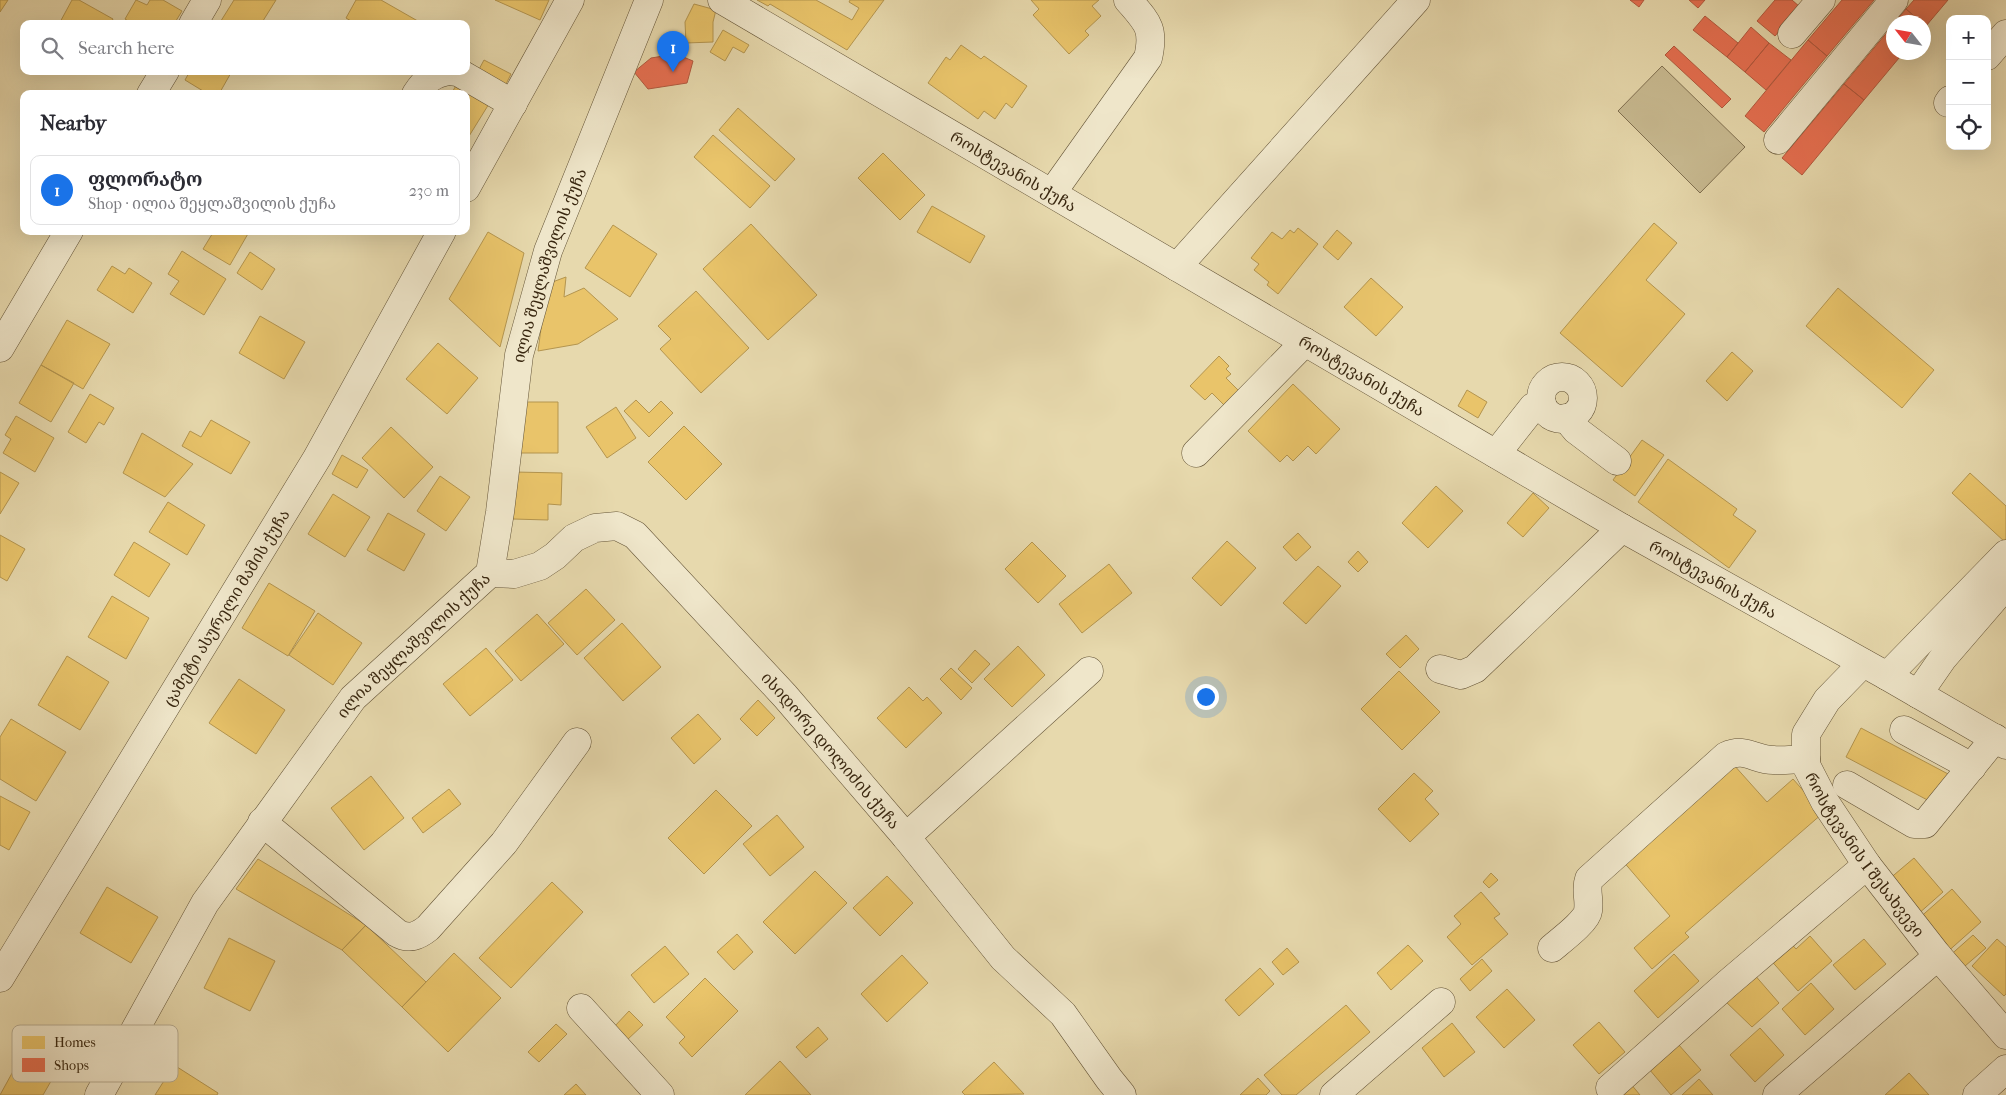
<!DOCTYPE html>
<html lang="en">
<head>
<meta charset="utf-8">
<style>
  body { margin:0; font-family:"IM FELL French Canon","Noto Serif Georgian",serif; background:#f2f2f3; color:#2b2b33 }
  .controls { position:absolute; right:15px; top:15px; display:grid; overflow:hidden; border-radius:10px; box-shadow:0 5px 20px #0002 }
  .controls button { width:45px; height:45px; display:grid; place-items:center; padding:0; border:0; border-bottom:1px solid #e1e1e2; background:#fff; color:#2b2b33; font:25px sans-serif }
  .compass { position:absolute; left:1886px; top:15px; width:45px; height:45px; border-radius:50%; background:#fff; box-shadow:0 5px 20px #0002; rotate:301deg }
  .you { position:absolute; left:1205px; top:696px; width:18px; height:18px; margin:-12px; border:4px solid #fff; border-radius:50%; background:#1a73e8; box-shadow:0 0 0 8px #1a73e833 }
  .badge { display:grid; place-items:center; width:32px; height:32px; border-radius:50%; background:#1a73e8; color:#fff; font-size:16px; font-weight:700 }
  .pin { position:absolute; translate:-50% -41px; filter:drop-shadow(0 1px 2px #0008) }
  .pin::after { content:''; position:absolute; top:26px; width:18px; height:15px; background:inherit; clip-path:polygon(0 0,100% 0,50% 100%) }
  .list { margin:0; padding:0; list-style:none }
  h2 { display:flex; justify-content:space-between; align-items:center; height:65px; margin:0; padding:0 20px; font-size:21px }
  h2 small { font-size:16px; font-weight:400; color:#7c7c81 }
  .list li { display:grid; grid-template-columns:32px 1fr auto; gap:15px; align-items:center; box-sizing:border-box; height:70px; margin:0 10px 10px; padding:0 10px; border:1px solid #e1e1e2; border-radius:10px }
  .list b { display:block; font-size:19px; white-space:nowrap }
  .list p { margin:0; font-size:16px; white-space:nowrap; color:#7c7c81 }
  .list em { font-size:16px; font-style:normal; color:#7c7c81 }
  .icon { flex:none; width:28px; height:28px; fill:none; stroke:currentColor; stroke-width:2; stroke-linecap:round; stroke-linejoin:round }
  .map { position:relative; flex:none; width:2006px; height:1095px; overflow:hidden }
  .search { position:absolute; background:#fff; box-shadow:0 5px 20px #0002; left:20px; top:20px; width:450px; height:55px; display:flex; align-items:center; gap:12px; box-sizing:border-box; padding:0 18px; border-radius:10px; color:#7c7c81; font-size:19px }
  .panel { position:absolute; background:#fff; box-shadow:0 5px 20px #0002; left:20px; top:90px; width:450px; height:145px; border-radius:10px }
  .map>svg:first-child { display:block }
  .green { fill:#c9bb92; stroke:#817151 }
  .homes { fill:#e9c46a; stroke:#b4954f }
  .shops { fill:#e76f51; stroke:#b3593e }
  .lines { fill:none; stroke-linecap:round; stroke-linejoin:round }
  .minor-casing { stroke:#645437; stroke-width:29 }
  .minor { stroke:#efe6ca; stroke-width:28 }
  .labels { text-anchor:middle; dominant-baseline:central; stroke-width:5; stroke-linejoin:round; paint-order:stroke }
  .street-label { font-size:16px; fill:#392710; stroke:#efe6ca }
  .key { fill:#efe6ca; stroke:#b8ad92; stroke-width:1 }
  .key-label { font-size:14px; fill:#392710 }
</style>
</head>
<body>
<div class="map">
<svg width="2006" height="1095" viewBox="0 0 2006 1095">
  <rect width="100%" height="100%" fill="#e7d9ad"/>
  <filter id="stains"><feTurbulence type="fractalNoise" baseFrequency=".004" numOctaves="4"/><feColorMatrix values="0 0 0 0 .2 0 0 0 0 .09 0 0 0 0 .02 0 0 0 .5 -.17"/></filter>
  <radialGradient id="worn" r=".72"><stop offset=".6" stop-color="#630" stop-opacity="0"/><stop offset="1" stop-color="#630" stop-opacity=".3"/></radialGradient>
  <!-- green -->
  <path class="green" d="M 1662,66 L 1745,147 L 1700,193 L 1618,111 Z"/>
  <!-- homes -->
  <path class="homes" d="M 0,0 L 8,0 L 0,12 Z
    M 72,0 L 79,0 L 113,19 L 110,24 L 59,24 Z
    M 136,0 L 147,5 L 150,0 L 163,0 L 182,11 L 174,24 L 133,24 L 125,19 Z
    M 234,0 L 276,0 L 261,24 L 219,24 Z
    M 356,0 L 381,0 L 423,24 L 356,24 L 346,18 Z
    M 495,0 L 549,0 L 540,20 Z
    M 757,0 L 816,0 L 852,20 L 859,8 L 849,2 L 850,0 L 884,0 L 847,50 L 770,4 L 768,6 Z
    M 1031,0 L 1099,0 L 1092,6 L 1101,16 L 1085,31 L 1089,35 L 1069,54 L 1033,15 L 1039,9 Z
    M 694,4 L 716,10 L 713,22 L 713,42 L 686,43 L 685,22 Z
    M 723,30 L 749,45 L 744,53 L 733,47 L 725,61 L 710,52 Z
    M 961,45 L 981,59 L 984,56 L 1027,86 L 1012,108 L 1006,103 L 995,119 L 984,111 L 978,119 L 928,83 L 946,57 L 950,60 Z
    M 484,60 L 511,74 L 504,88 L 477,73 Z
    M 190,71 L 232,71 L 219,94 L 208,94 L 185,80 Z
    M 460,79 L 492,99 L 466,141 L 466,94 L 451,94 Z
    M 738,108 L 795,159 L 775,181 L 719,130 Z
    M 713,135 L 770,186 L 750,208 L 694,157 Z
    M 883,153 L 925,195 L 900,220 L 858,178 Z
    M 932,206 L 985,236 L 970,263 L 917,232 Z
    M 1654,223 L 1677,243 L 1646,280 L 1685,314 L 1622,387 L 1560,333 Z
    M 751,224 L 817,295 L 768,340 L 703,269 Z
    M 613,225 L 657,254 L 630,297 L 585,268 Z
    M 1298,228 L 1318,244 L 1278,294 L 1267,285 L 1269,282 L 1254,270 L 1259,264 L 1251,258 L 1272,232 L 1282,239 L 1290,230 L 1294,233 Z
    M 1337,230 L 1352,243 L 1338,260 L 1323,247 Z
    M 214,231 L 249,232 L 230,265 L 203,249 Z
    M 488,232 L 524,253 L 500,347 L 449,299 Z
    M 182,251 L 226,279 L 204,315 L 170,294 L 179,281 L 168,274 Z
    M 250,252 L 275,269 L 262,290 L 237,273 Z
    M 112,266 L 125,274 L 129,268 L 152,283 L 133,313 L 97,290 Z
    M 566,277 L 564,297 L 584,288 L 618,319 L 578,344 L 538,351 L 547,284 Z
    M 1371,278 L 1403,307 L 1376,336 L 1344,307 Z
    M 1838,288 L 1934,370 L 1902,408 L 1806,326 Z
    M 696,291 L 749,348 L 701,393 L 660,349 L 671,339 L 658,326 Z
    M 260,316 L 305,342 L 284,379 L 239,353 Z
    M 67,320 L 110,344 L 83,389 L 41,365 Z
    M 438,343 L 478,378 L 447,414 L 406,379 Z
    M 1732,352 L 1753,371 L 1727,401 L 1706,381 Z
    M 1219,356 L 1229,366 L 1226,369 L 1231,374 L 1226,378 L 1240,392 L 1226,407 L 1212,393 L 1205,400 L 1190,386 Z
    M 41,365 L 74,383 L 51,422 L 19,403 Z
    M 1293,384 L 1340,429 L 1316,454 L 1308,446 L 1293,461 L 1287,455 L 1280,462 L 1248,431 Z
    M 1467,390 L 1487,402 L 1478,418 L 1458,406 Z
    M 90,394 L 114,408 L 104,425 L 99,422 L 86,443 L 68,432 Z
    M 636,400 L 649,413 L 661,401 L 673,413 L 649,437 L 624,411 Z
    M 519,402 L 558,402 L 558,453 L 519,453 Z
    M 616,407 L 636,438 L 607,458 L 586,427 Z
    M 16,416 L 54,438 L 35,472 L 3,453 L 11,439 L 5,435 Z
    M 211,420 L 250,442 L 231,474 L 182,446 L 190,431 L 201,437 Z
    M 684,426 L 722,464 L 686,500 L 648,462 Z
    M 391,427 L 433,467 L 404,498 L 362,458 Z
    M 142,433 L 193,464 L 165,497 L 123,473 Z
    M 1642,440 L 1664,455 L 1635,496 L 1613,480 Z
    M 342,455 L 368,470 L 357,488 L 332,474 Z
    M 1668,459 L 1737,509 L 1733,515 L 1756,531 L 1729,568 L 1638,502 Z
    M 0,472 L 19,483 L 0,514 Z
    M 514,472 L 562,473 L 561,505 L 548,504 L 548,520 L 513,519 Z
    M 1970,473 L 2006,506 L 2006,543 L 1952,493 Z
    M 440,476 L 470,497 L 446,531 L 417,511 Z
    M 1436,486 L 1463,511 L 1428,548 L 1402,523 Z
    M 1533,493 L 1549,508 L 1523,537 L 1507,523 Z
    M 333,494 L 370,517 L 345,557 L 308,534 Z
    M 168,502 L 205,525 L 187,555 L 149,532 Z
    M 388,513 L 425,534 L 404,571 L 367,550 Z
    M 1298,533 L 1311,547 L 1296,561 L 1283,547 Z
    M 0,535 L 25,549 L 7,581 L 0,577 Z
    M 1227,541 L 1256,568 L 1221,606 L 1192,578 Z
    M 134,542 L 170,564 L 149,597 L 114,575 Z
    M 1032,542 L 1066,576 L 1038,603 L 1005,569 Z
    M 1358,551 L 1368,562 L 1358,572 L 1348,562 Z
    M 1109,564 L 1132,593 L 1082,633 L 1059,604 Z
    M 1318,566 L 1341,586 L 1306,624 L 1283,603 Z
    M 269,583 L 315,611 L 288,656 L 242,628 Z
    M 586,589 L 615,620 L 577,655 L 548,623 Z
    M 112,596 L 149,618 L 126,659 L 88,637 Z
    M 318,613 L 362,643 L 333,685 L 289,655 Z
    M 537,614 L 564,644 L 521,681 L 495,651 Z
    M 622,623 L 661,667 L 623,701 L 584,658 Z
    M 1406,635 L 1419,649 L 1400,668 L 1386,654 Z
    M 1018,646 L 1045,675 L 1012,707 L 984,679 Z
    M 486,648 L 513,680 L 470,716 L 443,684 Z
    M 975,650 L 990,664 L 972,683 L 958,669 Z
    M 67,656 L 109,682 L 80,730 L 38,705 Z
    M 951,668 L 972,688 L 961,700 L 940,679 Z
    M 1399,671 L 1440,712 L 1402,750 L 1361,709 Z
    M 239,679 L 285,710 L 256,754 L 209,723 Z
    M 909,687 L 923,701 L 927,697 L 942,713 L 906,748 L 877,718 Z
    M 758,700 L 775,718 L 757,736 L 740,719 Z
    M 698,714 L 721,739 L 694,764 L 671,738 Z
    M 11,719 L 66,752 L 36,801 L 0,779 L 0,737 Z
    M 1861,728 L 1950,775 L 1935,804 L 1846,757 Z
    M 1733,764 L 1767,802 L 1793,779 L 1823,813 L 1685,933 L 1689,937 L 1652,969 L 1634,948 L 1670,916 L 1622,860 Z
    M 1414,773 L 1433,791 L 1425,799 L 1439,814 L 1410,842 L 1378,809 Z
    M 371,776 L 404,818 L 364,850 L 331,808 Z
    M 449,789 L 461,804 L 423,833 L 412,818 Z
    M 716,790 L 752,826 L 704,874 L 668,838 Z
    M 0,796 L 30,812 L 9,850 L 0,845 Z
    M 777,815 L 804,847 L 770,876 L 743,844 Z
    M 1914,858 L 1943,892 L 1917,915 L 1888,880 Z
    M 258,859 L 323,898 L 366,925 L 342,950 L 236,889 Z
    M 815,871 L 847,903 L 795,954 L 763,922 Z
    M 1491,873 L 1498,880 L 1489,888 L 1483,882 Z
    M 887,876 L 913,903 L 880,936 L 853,908 Z
    M 552,882 L 583,912 L 511,988 L 479,958 Z
    M 107,887 L 158,917 L 131,963 L 80,933 Z
    M 1952,889 L 1981,922 L 1945,954 L 1916,921 Z
    M 1481,892 L 1500,914 L 1494,918 L 1508,934 L 1472,965 L 1447,937 L 1461,924 L 1454,916 Z
    M 366,925 L 426,982 L 402,1007 L 342,950 Z
    M 737,934 L 753,952 L 734,970 L 717,952 Z
    M 1973,935 L 1986,948 L 1958,972 L 1946,959 Z
    M 1810,936 L 1832,961 L 1798,991 L 1768,957 L 1788,940 L 1796,949 Z
    M 229,938 L 275,961 L 250,1011 L 204,988 Z
    M 1864,939 L 1886,964 L 1855,990 L 1833,965 Z
    M 1997,939 L 2006,947 L 2006,994 L 2004,996 L 1972,966 Z
    M 1408,945 L 1423,961 L 1391,990 L 1377,973 Z
    M 665,946 L 689,974 L 654,1003 L 631,975 Z
    M 1287,948 L 1299,962 L 1283,975 L 1272,962 Z
    M 454,953 L 501,998 L 448,1052 L 402,1007 Z
    M 1674,954 L 1699,981 L 1658,1018 L 1634,991 Z
    M 902,955 L 928,983 L 887,1022 L 861,994 Z
    M 1482,959 L 1492,971 L 1470,991 L 1460,979 Z
    M 1260,968 L 1274,984 L 1239,1016 L 1225,1000 Z
    M 1753,973 L 1779,1003 L 1752,1027 L 1723,999 Z
    M 705,978 L 738,1011 L 692,1057 L 679,1043 L 685,1037 L 666,1017 Z
    M 1811,983 L 1834,1009 L 1805,1035 L 1782,1009 Z
    M 1507,989 L 1535,1020 L 1504,1048 L 1476,1017 Z
    M 1346,1005 L 1370,1032 L 1296,1095 L 1282,1095 L 1264,1075 Z
    M 629,1011 L 643,1025 L 627,1040 L 614,1027 Z
    M 1599,1022 L 1625,1052 L 1599,1074 L 1573,1045 Z
    M 1452,1023 L 1475,1052 L 1444,1077 L 1422,1048 Z
    M 556,1024 L 567,1034 L 539,1062 L 528,1052 Z
    M 818,1027 L 828,1039 L 806,1058 L 796,1047 Z
    M 1760,1028 L 1784,1055 L 1755,1082 L 1730,1055 Z
    M 1678,1044 L 1701,1070 L 1671,1095 L 1649,1069 Z
    M 37,1047 L 62,1062 L 43,1095 L 0,1095 L 22,1055 Z
    M 780,1061 L 811,1095 L 745,1095 Z
    M 994,1062 L 1024,1094 L 965,1095 L 962,1092 Z
    M 174,1065 L 218,1093 L 217,1095 L 155,1095 Z
    M 1909,1073 L 1929,1095 L 1885,1095 Z
    M 1258,1078 L 1270,1091 L 1266,1095 L 1240,1095 Z
    M 1699,1079 L 1713,1095 L 1682,1095 Z
    M 1630,1083 L 1640,1095 L 1616,1095 Z
    M 576,1084 L 586,1095 L 564,1095 Z"/>
  <!-- shops -->
  <path class="shops" d="M 1630,0 L 1644,0 L 1639,7 Z
    M 1689,0 L 1705,0 L 1698,8 Z
    M 1775,0 L 1792,0 L 1800,7 L 1775,36 L 1757,21 Z
    M 1842,0 L 1874,0 L 1827,56 L 1808,40 Z
    M 1914,0 L 1948,0 L 1926,26 L 1906,9 Z
    M 1906,9 L 1921,22 L 1895,22 Z
    M 1705,16 L 1738,43 L 1727,57 L 1693,30 Z
    M 1894,24 L 1894,52 L 1904,52 L 1864,100 L 1844,84 Z
    M 1751,27 L 1769,43 L 1745,72 L 1727,57 Z
    M 1808,40 L 1827,56 L 1764,132 L 1745,116 Z
    M 1769,43 L 1791,60 L 1766,90 L 1745,72 Z
    M 1674,46 L 1731,99 L 1722,108 L 1665,55 Z
    M 676,54 L 693,61 L 687,83 L 648,89 L 634,72 L 651,58 Z
    M 1844,84 L 1864,100 L 1802,175 L 1782,158 Z"/>
  <g class="lines">
    <defs>
      <g id="minor">
        <path id="s1" d="M 722,0 L 1622,528 L 1887,676 L 2006,745"/>
        <path d="M 193,24 L 207,0"/>
        <path d="M 1792,34 L 1821,0"/>
        <path d="M 1987,56 L 2006,34"/>
        <path d="M 449,71 L 458,72 L 513,104"/>
        <path d="M 151,94 L 165,71"/>
        <path d="M 416,94 C 425,80 433,74 448,71"/>
        <path d="M 1948,103 L 1950,100"/>
        <path d="M 1778,140 L 1894,0"/>
        <path d="M 466,188 L 570,0"/>
        <path d="M 1052,193 L 1148,58 C 1155,28 1147,22 1128,0"/>
        <path d="M 1177,267 L 1416,0"/>
        <path d="M 0,348 L 69,231"/>
        <circle cx="1562" cy="398" r="21"/>
        <path d="M 1566,418 L 1576,430 L 1617,461"/>
        <path d="M 1196,453 L 1305,342"/>
        <path d="M 1496,454 L 1533,407 L 1542,404"/>
        <path id="s2" d="M 490,573 L 514,574 L 540,566 L 555,556 L 574,538 L 595,528 L 617,526 L 635,535 L 785,696 L 906,837 L 1003,958 L 1063,1014 L 1109,1079 L 1122,1095"/>
        <path id="s3" d="M 1863,663 L 1827,700 L 1806,734 L 1806,765 L 1825,802 L 1867,865 L 1938,956 L 2006,1035"/>
        <path d="M 1440,669 L 1461,675 L 1475,669 L 1622,528"/>
        <path d="M 1887,676 L 2006,554"/>
        <path d="M 1918,694 L 1943,658 L 2006,585"/>
        <path d="M 1904,730 L 1972,767"/>
        <path d="M 1847,785 L 1914,824 L 1925,824 L 1995,738"/>
        <path d="M 262,822 L 397,933 C 409,940 418,936 428,928 L 504,843 L 577,742"/>
        <path d="M 906,837 L 1089,671"/>
        <path d="M 1552,948 C 1560,941 1587,921 1588,911 C 1590,899 1585,890 1589,879 L 1726,756 C 1745,747 1755,760 1773,760 C 1784,761 1795,759 1806,759"/>
        <path id="s4" d="M 0,978 L 317,458 L 442,231"/>
        <path d="M 581,1008 L 660,1095"/>
        <path d="M 1610,1088 L 1727,984 L 1867,865"/>
        <path id="s5" d="M 99,1095 L 205,903 L 353,698 L 490,573 L 500,512 L 519,355 L 548,251 L 649,0"/>
        <path d="M 1334,1095 L 1441,1002"/>
        <path d="M 1777,1095 L 1938,956"/>
        <path d="M 1977,1095 L 2006,1069"/>
      </g>
    </defs>
    <!-- minor casing -->
    <use href="#minor" class="minor-casing"/>
    <!-- minor -->
    <use href="#minor" class="minor"/>
  </g>
  <g class="labels">
    <!-- street labels -->
    <g class="street-label">
      <text stroke="none"><textPath href="#s1" startOffset="338">როსტევანის ქუჩა</textPath></text>
      <text stroke="none"><textPath href="#s5" startOffset="972">ილია შეყლაშვილის ქუჩა</textPath></text>
      <text stroke="none"><textPath href="#s1" startOffset="742">როსტევანის ქუჩა</textPath></text>
      <text stroke="none"><textPath href="#s1" startOffset="1148">როსტევანის ქუჩა</textPath></text>
      <text stroke="none"><textPath href="#s4" startOffset="434">ცამეტი ასურელი მამის ქუჩა</textPath></text>
      <text stroke="none"><textPath href="#s5" startOffset="552">ილია შეყლაშვილის ქუჩა</textPath></text>
      <text stroke="none"><textPath href="#s2" startOffset="452">ისიდორე დოლიძის ქუჩა</textPath></text>
      <text stroke="none"><textPath href="#s3" startOffset="230">როსტევანის I შესახვევი</textPath></text>
    </g>
  </g>
  <!-- legend -->
  <rect x="12" y="1025" width="166" height="57" rx="8" class="key"/>
  <rect x="22" y="1036" width="23" height="13" fill="#e9c46a"/>
  <rect x="22" y="1058" width="23" height="14" fill="#e76f51"/>
  <g class="key-label">
    <text x="54" y="1047">Homes</text>
    <text x="54" y="1070">Shops</text>
  </g>
  <rect width="100%" height="100%" filter="url(#stains)"/>
  <rect width="100%" height="100%" fill="url(#worn)"/>
</svg>
<div class="controls">
<button>+</button>
<button>−</button>
<button><svg class="icon" aria-label="locate" viewBox="0 0 24 24"><circle cx="12" cy="12" r="6"/><path d="M12 2v4M12 18v4M2 12h4M18 12h4"/></svg></button>
</div>
<svg class="compass" viewBox="-18 -18 36 36"><path d="M0-13l5 13h-10z" fill="#e53935"/><path d="M0 13l5-13h-10z" fill="#7c7c81"/></svg>
<div class="you"></div>
<div class="pin badge" style="left:673px;top:72px">1</div>
<div class="search"><svg class="icon" aria-label="search" viewBox="0 0 24 24"><circle cx="10" cy="10" r="6"/><path d="M15 15l6 6"/></svg>Search here</div>
<section class="panel">
<h2>Nearby<small></small></h2>
<ul class="list">
<li><span class="badge">1</span><div><b>ფლორატო</b><p>Shop · ილია შეყლაშვილის ქუჩა</p></div><em>230 m</em></li>
</ul>
</section>
</div>
</body>
</html>
